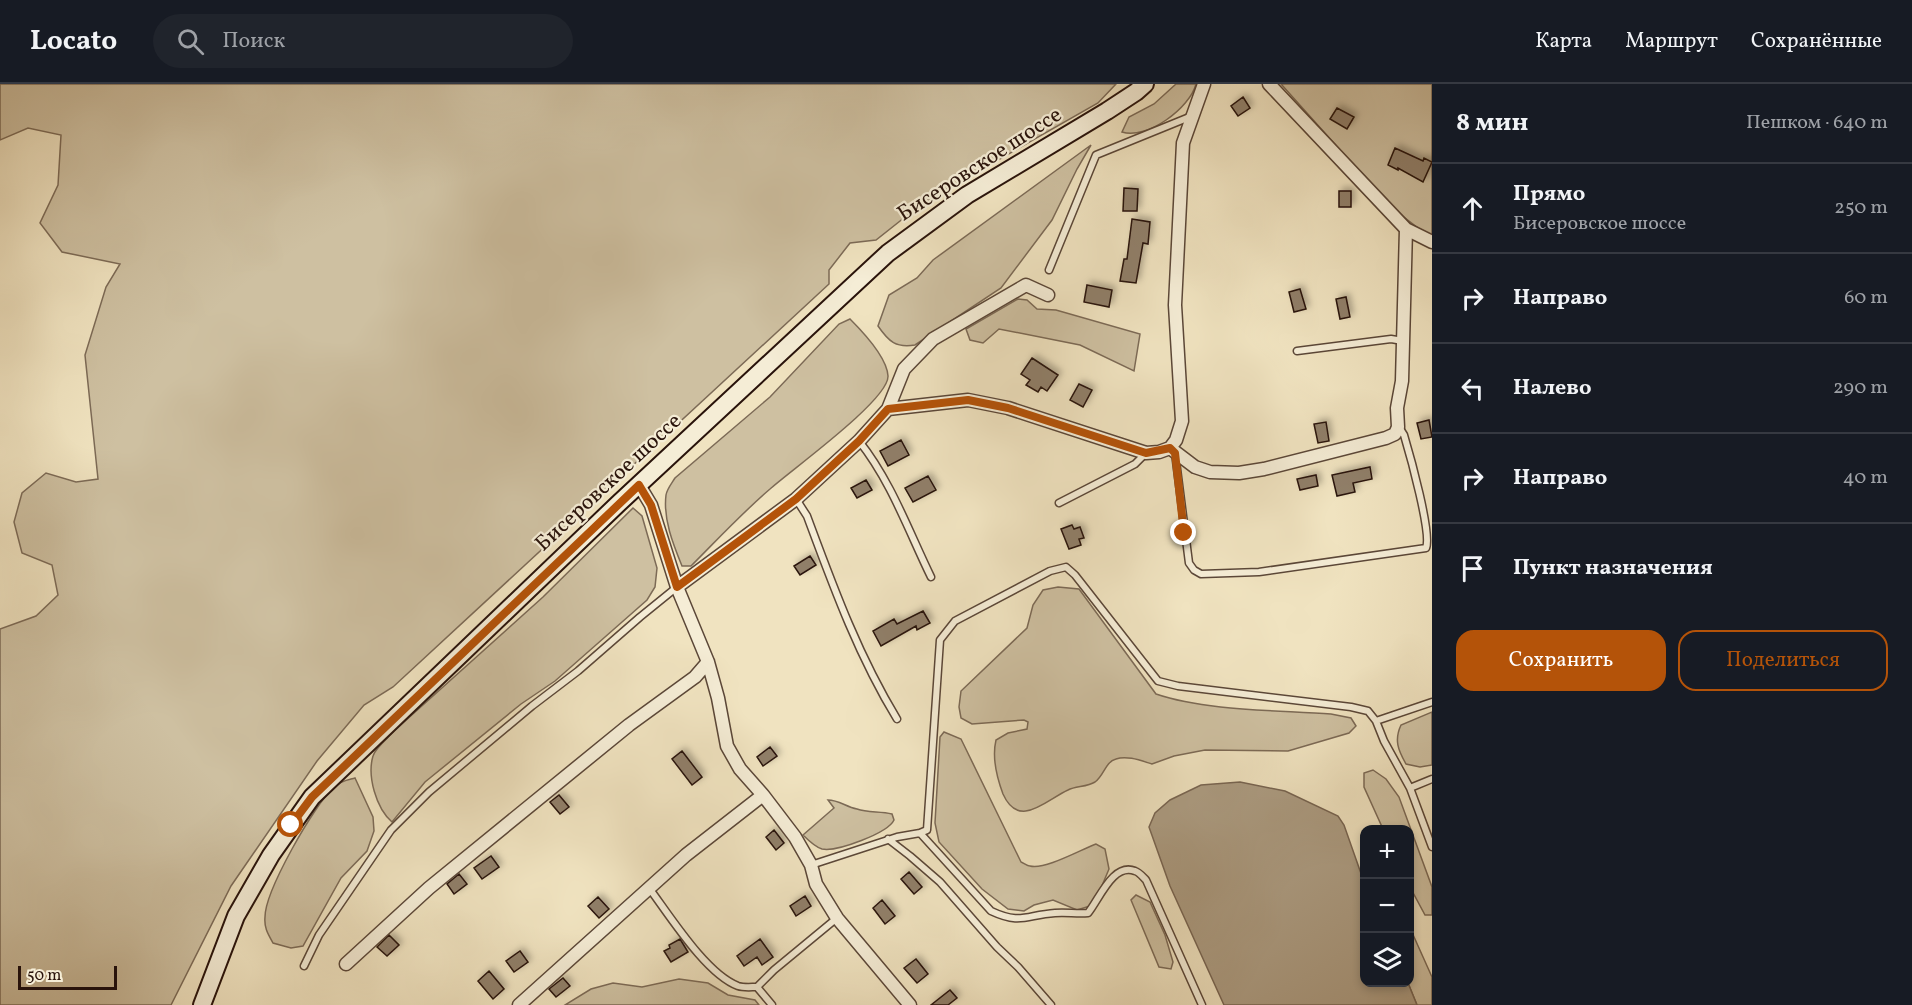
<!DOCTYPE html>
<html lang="ru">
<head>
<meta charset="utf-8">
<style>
  body { margin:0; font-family:Vollkorn,serif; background:#20242c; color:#f1f3f6 }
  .controls { position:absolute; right:18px; bottom:18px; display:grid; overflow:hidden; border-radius:12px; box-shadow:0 3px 9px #0003 }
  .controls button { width:54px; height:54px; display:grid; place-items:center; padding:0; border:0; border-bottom:2px solid #363941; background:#171b24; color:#f1f3f6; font:30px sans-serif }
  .scale { position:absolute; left:18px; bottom:15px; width:99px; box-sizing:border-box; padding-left:6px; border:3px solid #29130b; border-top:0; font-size:16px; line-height:21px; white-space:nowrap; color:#29130b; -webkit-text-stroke:4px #f5edd6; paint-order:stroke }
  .stop { position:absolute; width:18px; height:18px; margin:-14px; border:4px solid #b45309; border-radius:50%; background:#fff }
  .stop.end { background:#b45309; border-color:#fff; box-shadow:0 2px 6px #0008 }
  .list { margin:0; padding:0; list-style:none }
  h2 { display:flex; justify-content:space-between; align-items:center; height:78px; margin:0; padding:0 24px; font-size:26px }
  h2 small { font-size:20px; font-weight:400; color:#9ea1a6 }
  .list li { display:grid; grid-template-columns:39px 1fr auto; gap:18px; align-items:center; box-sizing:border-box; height:90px; padding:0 24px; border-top:2px solid #363941 }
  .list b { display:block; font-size:22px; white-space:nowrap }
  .list p { margin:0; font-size:20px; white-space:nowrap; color:#9ea1a6 }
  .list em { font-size:20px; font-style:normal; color:#9ea1a6 }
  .actions { display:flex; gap:12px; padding:18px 24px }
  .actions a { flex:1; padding:14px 0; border:2px solid #b45309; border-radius:18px; text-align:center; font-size:21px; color:#b45309 }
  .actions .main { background:#b45309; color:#fff }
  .icon { flex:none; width:33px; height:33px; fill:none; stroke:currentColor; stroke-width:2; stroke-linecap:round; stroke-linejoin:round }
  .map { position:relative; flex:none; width:1432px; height:921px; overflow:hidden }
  header { display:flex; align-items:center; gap:36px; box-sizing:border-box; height:84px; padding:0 30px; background:#171b24; border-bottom:2px solid #363941 }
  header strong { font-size:28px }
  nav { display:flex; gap:33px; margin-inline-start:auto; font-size:21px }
  .search { width:420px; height:54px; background:#20242c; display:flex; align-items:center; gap:15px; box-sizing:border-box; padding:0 21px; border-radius:33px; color:#9ea1a6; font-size:22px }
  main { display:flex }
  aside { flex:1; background:#171b24 }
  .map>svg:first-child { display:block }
  .green { fill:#cec0a1; stroke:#7c6a56; stroke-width:1.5 }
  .water { fill:#ac9c82; stroke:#786552; stroke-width:1.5 }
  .building { fill:#907f69; stroke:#29130b; stroke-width:1.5; filter:url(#shadow) }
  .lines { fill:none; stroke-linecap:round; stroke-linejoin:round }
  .lane-casing { stroke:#5b4738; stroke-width:9 }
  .street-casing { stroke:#5b4738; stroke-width:15 }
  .secondary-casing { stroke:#29130b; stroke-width:20 }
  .lane { stroke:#f5edd6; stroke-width:6 }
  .street { stroke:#f5edd6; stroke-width:12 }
  .secondary { stroke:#f5edd6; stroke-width:16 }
  .route { stroke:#b45309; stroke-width:8 }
  .labels { text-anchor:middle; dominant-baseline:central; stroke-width:4.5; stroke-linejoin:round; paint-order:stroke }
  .street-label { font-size:22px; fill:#29130b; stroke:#f5edd6 }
</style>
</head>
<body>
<header>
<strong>Locato</strong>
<div class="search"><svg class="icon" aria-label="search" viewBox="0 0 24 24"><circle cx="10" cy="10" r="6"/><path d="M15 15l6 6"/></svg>Поиск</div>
<nav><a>Карта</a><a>Маршрут</a><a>Сохранённые</a></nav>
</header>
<main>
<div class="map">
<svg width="1432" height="921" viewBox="0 0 1432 921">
  <defs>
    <filter id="shadow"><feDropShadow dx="3.5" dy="-3.5" stdDeviation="3" flood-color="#0004"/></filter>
  </defs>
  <rect width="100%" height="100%" fill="#f0e3c0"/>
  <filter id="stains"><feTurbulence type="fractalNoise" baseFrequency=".00333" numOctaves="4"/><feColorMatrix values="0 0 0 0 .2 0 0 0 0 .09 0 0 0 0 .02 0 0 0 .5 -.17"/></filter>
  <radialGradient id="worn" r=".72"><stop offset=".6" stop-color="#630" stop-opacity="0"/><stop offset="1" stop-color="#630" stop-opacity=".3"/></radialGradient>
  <!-- green -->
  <path class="green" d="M 0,0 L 1116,0 L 1098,19 L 924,118 L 876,156 L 850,159 L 829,186 L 829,200 L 393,603 L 364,621 L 317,677 L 231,802 L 171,921 L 0,921 L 0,545 L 36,532 L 58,511 L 52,481 L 22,469 L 14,438 L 22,409 L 46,389 L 76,398 L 98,395 L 85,271 L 106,203 L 120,180 L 62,168 L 40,139 L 58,101 L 61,51 L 28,44 L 0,56 Z
    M 1176,0 L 1196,0 C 1190,24 1147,56 1122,48 L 1129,33 L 1154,20 Z
    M 1281,0 L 1432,0 L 1432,152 L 1426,150 L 1392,124 Z
    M 1091,61 L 1077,85 L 1052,136 L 1001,204 L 915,261 C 896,264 889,258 878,242 L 889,211 L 917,194 L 933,176 Z
    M 1018,215 L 1027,216 L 1037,225 L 1056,226 L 1140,250 L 1134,287 L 1080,261 L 999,245 L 983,259 L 970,256 L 966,245 Z
    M 850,235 C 862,247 887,274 888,292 C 889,316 791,386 770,405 C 742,429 717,456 691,482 L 682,482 C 673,460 663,435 666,411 C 667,405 672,399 675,394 L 770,313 L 839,240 Z
    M 633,424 L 642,432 L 657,484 L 655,503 L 647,516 L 555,597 L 521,620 L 425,698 L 392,738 C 376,724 367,692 373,672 C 375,664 388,654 394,647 L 543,513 Z
    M 1058,503 L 1079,505 L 1156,610 C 1206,627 1277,626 1331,630 L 1351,634 L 1356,642 L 1349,649 L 1288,667 L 1205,666 L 1174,672 L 1152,680 C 1142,677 1127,671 1116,675 C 1105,678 1104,692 1095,698 C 1087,703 1076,702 1068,706 C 1046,716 1019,746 1003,710 C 997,694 992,673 996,656 L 1008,649 L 1027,645 L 1028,638 L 1024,636 L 972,640 L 961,634 L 959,623 L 961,607 L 1027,544 L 1033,521 L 1043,506 Z
    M 1432,628 L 1432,681 L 1420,683 L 1406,680 C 1398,666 1394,656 1401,641 Z
    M 944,648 L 961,655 L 1021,778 C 1024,779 1027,782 1030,782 C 1045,786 1080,766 1096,760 L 1105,765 L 1109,785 L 1101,804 L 1090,822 L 1077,826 L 1053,816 L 1034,821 L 1024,827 L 1008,825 L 982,805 L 939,758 L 935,739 L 940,653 Z
    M 1373,686 L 1386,695 L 1399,713 L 1432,803 L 1432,831 L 1425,831 L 1410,803 L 1410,746 L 1383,745 L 1364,703 L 1364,689 Z
    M 355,694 L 373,733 L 374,747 L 367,767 L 341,794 L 303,862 L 291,864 L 273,859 C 268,850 264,844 265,833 C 265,807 314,721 334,703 C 340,697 348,696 355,694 Z
    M 828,716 C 839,716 846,723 857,725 C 868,729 880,727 892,730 L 894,736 C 888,749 837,768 822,765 C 815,763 809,757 803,751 L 834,724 Z
    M 1136,811 L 1150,818 L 1165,851 L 1173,878 L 1171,885 L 1159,883 L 1131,816 Z
    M 1410,844 L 1432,893 L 1432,921 L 1417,921 L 1408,899 Z
    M 679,895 L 708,899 L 728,911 L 755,916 L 759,921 L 565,921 L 591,905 L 613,899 L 642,903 Z"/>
  <!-- water -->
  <path class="water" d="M 1240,698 L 1285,707 L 1338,732 L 1344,741 L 1364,798 L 1364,898 L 1408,899 L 1417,921 L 1224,921 L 1170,802 L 1149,743 L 1155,729 L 1170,716 L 1201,701 Z"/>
  <!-- building -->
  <path class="building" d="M 1243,13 L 1250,24 L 1238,32 L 1231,22 Z
    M 1337,24 L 1354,33 L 1347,45 L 1330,35 Z
    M 1395,64 L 1423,77 L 1424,74 L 1432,78 L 1423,98 L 1398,84 L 1398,86 L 1388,81 Z
    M 1124,104 L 1138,105 L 1137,127 L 1123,127 Z
    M 1339,107 L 1351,107 L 1351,123 L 1339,123 Z
    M 1132,135 L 1150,138 L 1148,160 L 1143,159 L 1136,199 L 1120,197 L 1124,175 L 1127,175 Z
    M 1087,201 L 1112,206 L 1109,223 L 1084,218 Z
    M 1300,205 L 1306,225 L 1294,228 L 1289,208 Z
    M 1346,213 L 1350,233 L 1340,235 L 1336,215 Z
    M 1032,274 L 1058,291 L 1047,307 L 1041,303 L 1038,308 L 1026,301 L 1030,296 L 1021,290 Z
    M 1079,300 L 1092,306 L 1083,323 L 1070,316 Z
    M 1429,336 L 1432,353 L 1421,355 L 1417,339 Z
    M 1326,338 L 1329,357 L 1318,359 L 1314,340 Z
    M 901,356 L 909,371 L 888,382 L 880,367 Z
    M 1370,383 L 1372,395 L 1353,399 L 1355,408 L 1337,412 L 1332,391 Z
    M 1316,391 L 1318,402 L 1300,406 L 1297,395 Z
    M 928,392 L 936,406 L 913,418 L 905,404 Z
    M 866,396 L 872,406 L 857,414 L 851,404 Z
    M 1072,441 L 1074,445 L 1080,443 L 1084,454 L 1079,455 L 1081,461 L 1069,465 L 1061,445 Z
    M 810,472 L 816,481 L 800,491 L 794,482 Z
    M 923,527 L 930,539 L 917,546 L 916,542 L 881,562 L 873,547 L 894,535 L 897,540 Z
    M 770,663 L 777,672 L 763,682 L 757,673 Z
    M 682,667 L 702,693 L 692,701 L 672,675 Z
    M 559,711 L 569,723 L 560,730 L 550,718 Z
    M 774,746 L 784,759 L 776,766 L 766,753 Z
    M 491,772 L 499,783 L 482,795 L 474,784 Z
    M 909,788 L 922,803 L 914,810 L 901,795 Z
    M 459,790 L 467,800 L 454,810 L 447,800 Z
    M 805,812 L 811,822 L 796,832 L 790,822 Z
    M 598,813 L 609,825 L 599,834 L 588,822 Z
    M 882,816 L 895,832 L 885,840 L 873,824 Z
    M 389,851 L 399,861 L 387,872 L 377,863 Z
    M 680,855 L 688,868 L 671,878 L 664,867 L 670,864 L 669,861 Z
    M 760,855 L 773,873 L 762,881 L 757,873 L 744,882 L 737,872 Z
    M 520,867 L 528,878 L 514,888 L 506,877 Z
    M 916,875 L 928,890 L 917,899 L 904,884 Z
    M 489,887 L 504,905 L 493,915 L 478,897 Z
    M 563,894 L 570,902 L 556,913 L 549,905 Z
    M 950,906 L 957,914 L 948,921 L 931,921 Z"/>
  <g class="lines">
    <defs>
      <path id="lane" d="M 1049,186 L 1096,71 L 1192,32
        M 1297,267 L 1391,255 L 1403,257
        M 859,357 C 891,397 909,448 931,493
        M 1175,369 L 1189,479 L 1194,486 L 1201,490 L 1259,488 L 1426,464 C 1432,450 1410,371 1404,351 L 1399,343
        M 796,415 L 807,432 C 833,502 858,571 897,635
        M 1059,419 L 1135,380 L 1145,370
        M 1376,637 L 1432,618
        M 1410,704 L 1432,695
        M 920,749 L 991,827 C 1021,841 1026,831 1055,829 C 1066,828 1077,830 1088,829 C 1099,816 1113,778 1135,787 C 1139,788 1143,793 1146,796 L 1202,921
        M 888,755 L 910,772 L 940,798 L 997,863 L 1018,883 L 1051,921
        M 811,781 L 897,753 L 920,749 L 927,746 L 940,556 L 955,537 L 1050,487 L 1066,483 L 1075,491 L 1158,597 L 1178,602 L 1351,623 L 1368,627 L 1376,637 L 1384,657 L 1410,704 L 1432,763
        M 649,804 C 670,832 706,890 738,902 C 744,904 751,903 757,903 L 774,886 L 837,834
        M 304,882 L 319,851 L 391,746 L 429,708 L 532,622 L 578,587 L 640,533 L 677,503
        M 757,903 L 772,921"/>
      <path id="street" d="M 1269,0 L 1406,145 L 1432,158
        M 888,325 L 904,285 L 933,255 L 1026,201 L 1048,211
        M 1170,364 L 1195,383 L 1210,388 L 1239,389 L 1264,385 L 1386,354 L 1395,350 L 1398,343 L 1397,324 L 1402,297 L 1406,145
        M 639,401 L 651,421 L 677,503 L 708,578 L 718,614 L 727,662 L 740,685 L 763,711 L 795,753 L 811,781 L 816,800 L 837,834 L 910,921
        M 677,503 L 796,415 L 859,357 L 888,325 L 968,316 L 1008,324 L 1146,369 L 1159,368 L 1170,364 L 1176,356 L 1182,337 L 1175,221 L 1183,59 L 1204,0
        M 346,880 L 429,804 L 629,641 L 695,593 L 708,578
        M 519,921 L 686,771 L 763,711"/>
      <path id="secondary" d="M 202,921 L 236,832 L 271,771 L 312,713 L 619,419 L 888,169 L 967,111 L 1107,27 L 1136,8 L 1145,0"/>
    </defs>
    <!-- lane casing -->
    <use href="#lane" class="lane-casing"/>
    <!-- street casing -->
    <use href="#street" class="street-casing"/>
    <!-- secondary casing -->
    <use href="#secondary" class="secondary-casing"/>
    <!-- lane -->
    <use href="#lane" class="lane"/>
    <!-- street -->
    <use href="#street" class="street"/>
    <!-- secondary -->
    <use href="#secondary" class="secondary"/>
  </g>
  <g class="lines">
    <!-- route -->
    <path class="route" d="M 291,741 L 312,713 L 639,401 L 651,421 L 677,503 L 796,415 L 859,357 L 888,325 L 968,316 L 1008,324 L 1146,369 L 1170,364 L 1175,369 L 1184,449"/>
  </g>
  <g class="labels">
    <!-- street labels -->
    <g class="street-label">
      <text transform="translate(980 81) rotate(-33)">Бисеровское шоссе</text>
      <text transform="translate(609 399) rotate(-43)">Бисеровское шоссе</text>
    </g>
  </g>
  <rect width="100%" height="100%" filter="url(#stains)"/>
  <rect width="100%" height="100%" fill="url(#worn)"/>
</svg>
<div class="controls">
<button>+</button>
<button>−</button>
<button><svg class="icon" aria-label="layers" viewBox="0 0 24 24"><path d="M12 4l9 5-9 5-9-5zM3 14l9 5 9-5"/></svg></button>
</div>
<div class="scale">50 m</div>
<div class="stop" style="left:291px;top:741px"></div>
<div class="stop end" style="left:1184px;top:449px"></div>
</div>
<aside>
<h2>8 мин<small>Пешком · 640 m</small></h2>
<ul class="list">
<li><svg class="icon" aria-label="ahead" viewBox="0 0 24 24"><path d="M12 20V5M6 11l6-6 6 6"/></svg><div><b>Прямо</b><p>Бисеровское шоссе</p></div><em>250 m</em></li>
<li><svg class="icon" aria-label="right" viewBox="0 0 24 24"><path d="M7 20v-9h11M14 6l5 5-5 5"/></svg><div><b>Направо</b></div><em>60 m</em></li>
<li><svg class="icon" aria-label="left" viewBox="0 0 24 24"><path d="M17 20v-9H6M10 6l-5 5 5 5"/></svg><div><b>Налево</b></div><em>290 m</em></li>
<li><svg class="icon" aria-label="right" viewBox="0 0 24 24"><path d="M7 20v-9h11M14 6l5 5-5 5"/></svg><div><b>Направо</b></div><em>40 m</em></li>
<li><svg class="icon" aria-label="arrive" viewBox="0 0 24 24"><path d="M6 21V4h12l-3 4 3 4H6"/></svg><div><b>Пункт назначения</b></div></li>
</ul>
<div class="actions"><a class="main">Сохранить</a><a>Поделиться</a></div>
</aside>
</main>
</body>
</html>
